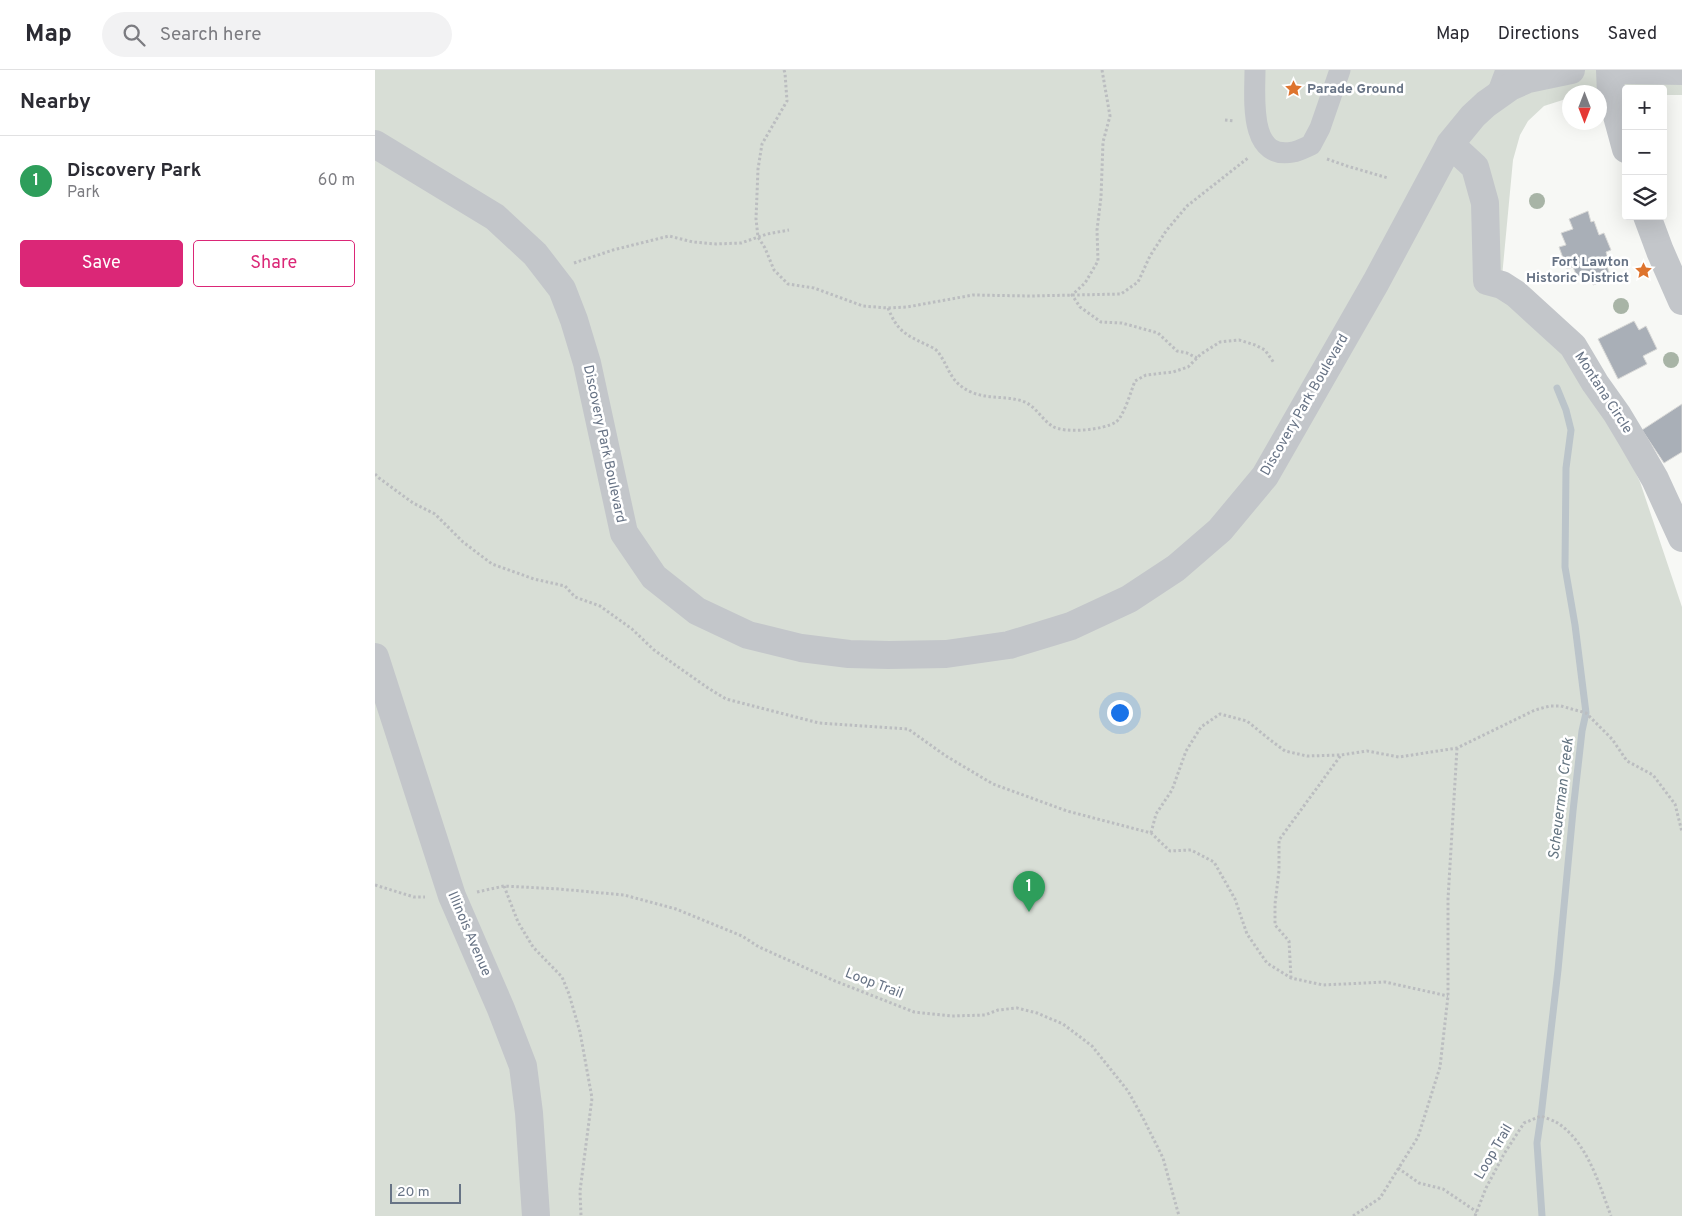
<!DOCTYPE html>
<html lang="en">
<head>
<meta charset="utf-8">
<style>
  body { margin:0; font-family:Overpass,sans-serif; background:#f2f2f3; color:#2b2b33 }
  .controls { position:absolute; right:15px; top:15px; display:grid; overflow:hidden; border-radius:5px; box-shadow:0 5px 20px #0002 }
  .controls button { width:45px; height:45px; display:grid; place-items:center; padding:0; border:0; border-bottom:1px solid #e1e1e2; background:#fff; color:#2b2b33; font:25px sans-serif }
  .compass { position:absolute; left:1187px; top:15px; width:45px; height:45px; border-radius:50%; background:#fff; box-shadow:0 5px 20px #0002; rotate:180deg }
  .scale { position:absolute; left:15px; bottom:12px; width:71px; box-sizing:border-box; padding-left:5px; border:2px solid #677385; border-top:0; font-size:14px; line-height:18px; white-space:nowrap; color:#677385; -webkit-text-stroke:4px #fff; paint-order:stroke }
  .you { position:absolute; left:744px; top:642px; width:18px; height:18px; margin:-12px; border:4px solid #fff; border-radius:50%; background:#1a73e8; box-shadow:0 0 0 8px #1a73e833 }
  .badge { display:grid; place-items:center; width:32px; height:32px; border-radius:50%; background:#db2777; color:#fff; font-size:16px; font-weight:700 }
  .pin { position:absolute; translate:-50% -41px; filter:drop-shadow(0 1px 2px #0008) }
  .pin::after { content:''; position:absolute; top:26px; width:18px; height:15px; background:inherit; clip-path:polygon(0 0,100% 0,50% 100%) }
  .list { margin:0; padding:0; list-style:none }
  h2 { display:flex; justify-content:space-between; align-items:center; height:65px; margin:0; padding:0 20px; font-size:21px }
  h2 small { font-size:16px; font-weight:400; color:#7c7c81 }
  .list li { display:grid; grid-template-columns:32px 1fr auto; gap:15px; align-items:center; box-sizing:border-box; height:90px; padding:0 20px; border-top:1px solid #e1e1e2 }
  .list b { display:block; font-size:19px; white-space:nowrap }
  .list p { margin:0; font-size:16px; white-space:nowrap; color:#7c7c81 }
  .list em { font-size:16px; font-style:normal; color:#7c7c81 }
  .actions { display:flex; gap:10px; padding:15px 20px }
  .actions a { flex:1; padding:11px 0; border:1px solid #db2777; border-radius:5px; text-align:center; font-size:18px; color:#db2777 }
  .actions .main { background:#db2777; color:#fff }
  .icon { flex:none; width:28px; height:28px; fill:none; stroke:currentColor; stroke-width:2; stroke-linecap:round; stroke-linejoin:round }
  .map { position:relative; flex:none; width:1307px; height:1146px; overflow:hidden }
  header { display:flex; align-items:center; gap:30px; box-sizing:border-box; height:70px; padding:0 25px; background:#fff; border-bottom:1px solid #e1e1e2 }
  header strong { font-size:24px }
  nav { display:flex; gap:28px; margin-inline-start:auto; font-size:18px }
  .search { width:350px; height:45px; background:#f2f2f3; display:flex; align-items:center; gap:12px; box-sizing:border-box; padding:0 18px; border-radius:28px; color:#7c7c81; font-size:19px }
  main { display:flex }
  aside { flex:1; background:#fff }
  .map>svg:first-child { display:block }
  .green { fill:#d8ded6 }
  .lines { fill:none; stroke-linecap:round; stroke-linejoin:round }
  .stream { stroke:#bbc4ca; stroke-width:7 }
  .building { fill:#a9afb7; stroke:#d9d9d7 }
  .path { stroke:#bbbdc0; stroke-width:3; stroke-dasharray:2.5 2.5; stroke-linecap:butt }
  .pedestrian { stroke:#c3c6ca; stroke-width:21 }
  .minor { stroke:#c3c6ca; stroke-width:28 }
  .tertiary { stroke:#c3c6ca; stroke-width:28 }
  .tree { fill:#a8b4a6 }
  .labels { text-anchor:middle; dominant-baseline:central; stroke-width:5; stroke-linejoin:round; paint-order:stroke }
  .poi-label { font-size:14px; font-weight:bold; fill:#677385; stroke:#fff; text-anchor:start }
  .street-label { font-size:14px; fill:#677385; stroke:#fff }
  .water-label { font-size:15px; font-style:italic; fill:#637481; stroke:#fff }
</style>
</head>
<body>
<header>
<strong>Map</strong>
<div class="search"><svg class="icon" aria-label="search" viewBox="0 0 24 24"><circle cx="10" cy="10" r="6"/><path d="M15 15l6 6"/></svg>Search here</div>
<nav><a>Map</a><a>Directions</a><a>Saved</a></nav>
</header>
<main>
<aside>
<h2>Nearby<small></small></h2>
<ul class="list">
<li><span class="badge" style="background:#2e9e5b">1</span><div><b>Discovery Park</b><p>Park</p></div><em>60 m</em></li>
</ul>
<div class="actions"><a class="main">Save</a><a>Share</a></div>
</aside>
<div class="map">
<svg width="1307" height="1146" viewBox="0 0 1307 1146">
  <rect width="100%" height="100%" fill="#f7f8f5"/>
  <!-- green -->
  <path class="green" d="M 0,0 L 1307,0 L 1307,25 L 1288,25 L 1288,19 L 1251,19 L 1251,25 L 1225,25 L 1224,22 L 1194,22 L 1194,28 L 1169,36 L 1153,51 L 1145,65 L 1138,90 L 1125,228 L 1157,253 L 1190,287 L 1237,354 L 1265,412 L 1307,537 L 1307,1146 L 0,1146 Z"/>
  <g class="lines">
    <!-- stream -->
    <path class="stream" d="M 1167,1146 L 1162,1073 L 1166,1046 L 1183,900 L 1198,741 L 1207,661 L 1211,643 L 1200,555 L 1190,497 L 1191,398 L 1196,360 L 1191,340 L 1182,318"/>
  </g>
  <!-- building -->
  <path class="building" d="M 1213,141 L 1216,152 L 1219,151 L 1224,165 L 1229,163 L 1236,180 L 1231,182 L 1235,195 L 1232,196 L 1236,208 L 1218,215 L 1213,203 L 1202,207 L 1198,197 L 1192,199 L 1184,177 L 1191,175 L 1186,163 L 1198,159 L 1194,149 Z
    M 1259,251 L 1264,260 L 1271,256 L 1282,279 L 1268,286 L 1272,294 L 1243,309 L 1223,269 Z
    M 1307,334 L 1307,382 L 1289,393 L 1267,360 Z"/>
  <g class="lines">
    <!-- path -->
    <path class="path" d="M 409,0 L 410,3 L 412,31 L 387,74 L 383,99 L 381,149 L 383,167 L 390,178 L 399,200 L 413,214 L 439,218 L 488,236 L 513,238 L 532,237 L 598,225 L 655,226 L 746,224 L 763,212 L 775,186 L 791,161 L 812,136 L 873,88
      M 727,0 L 735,46 L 728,72 L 726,127 L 722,160 L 723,191 L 710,213 L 697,225 L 705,237 L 726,252 L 747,253 L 783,263 L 802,281 L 812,283 L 822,288
      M 850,50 L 859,51
      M 952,89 L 972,96 L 1013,108
      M 199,193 L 238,180 L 294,166 L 318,172 L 341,174 L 366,173 L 392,164 L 414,160
      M 513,238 C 522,260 529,264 550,274 C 554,276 560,278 563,282 C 575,298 574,312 596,322 C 614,330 636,325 652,333 C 662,339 668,350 677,356 C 689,364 729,360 741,352 C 749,346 756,321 760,311 L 771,305 L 798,302 L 813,297 L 826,284 L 845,272 L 864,270 L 880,275 L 890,280 L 899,293
      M 0,404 L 4,408 L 38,433 L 60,444 L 88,472 L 117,494 L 159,509 L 190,516 L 200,527 L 225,536 L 257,559 L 279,580 L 333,618 L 351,629 L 444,653 L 533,659 L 571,686 L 618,714 L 692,741 L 776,763 L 795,781 L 816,780 L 839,792 L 860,829 L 872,864 L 892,893 L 916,908 L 948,915 L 1010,912 L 1073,926
      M 776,763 L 781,744 L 797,720 L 811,681 L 826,657 L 845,644 L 872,651 L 894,669 L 910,681 L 932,686 L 966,685 L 992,681 L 1024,687 L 1082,678 L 1160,640 L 1175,636 L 1186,636 L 1211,643 L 1237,669 L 1252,691 L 1278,705 L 1300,734 L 1307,762
      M 0,815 L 39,827 L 50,827
      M 129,816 L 143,852 L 158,877 L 187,907 L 194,924 L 205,962 L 217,1028 L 205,1121 L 206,1146
      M 102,822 L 129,816 L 184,819 L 249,825 L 301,839 L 367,866 L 384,877 L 460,911 L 539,942 L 576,946 L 610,945 L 623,940 L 642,938 L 662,943 L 688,954 L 717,976 L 753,1021 L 768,1048 L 788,1088 L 804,1146
      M 916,908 L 914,871 L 900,855 L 900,834 L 904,801 L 904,770 L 966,685
      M 1023,1098 L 1044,1113 L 1068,1119 L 1102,1142
      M 978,1146 L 1005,1128 L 1043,1067 L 1065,997 L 1073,926 L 1073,829 L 1082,678
      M 1100,1146 L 1111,1118 L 1129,1084 L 1149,1053 L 1166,1046 C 1171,1048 1177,1050 1181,1052 C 1212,1071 1224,1114 1236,1146"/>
    <!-- pedestrian -->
    <path class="pedestrian" d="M 880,0 C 880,27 873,91 918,82 C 924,81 931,77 936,75 L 945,58 L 965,0
      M 1121,27 L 1131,0"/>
    <!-- minor -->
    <path class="minor" d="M 1235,0 L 1236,24 L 1251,79
      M 1251,0 L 1307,1
      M 0,74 L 120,147 L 160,184 L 187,219 L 199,250 L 212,293 L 249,463 L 279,507 L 322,541 L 373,565 L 426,578 L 474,584 L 514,585 L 571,584 L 634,575 L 696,556 L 754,529 L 801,498 L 845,460 L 890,406 L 1001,212 L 1075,74 L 1098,46 L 1111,34 L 1135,17 L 1153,9 L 1196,0
      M 1075,74 L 1100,97 L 1110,133 L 1112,211 L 1127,215 L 1141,224 L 1198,276 L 1220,313 L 1242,344 L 1257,369 L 1280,409 L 1307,468
      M 1272,146 L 1285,181 L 1307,231"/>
    <!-- tertiary -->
    <path class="tertiary" d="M 0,587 L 77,826 L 126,939 L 148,996 L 154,1043 L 161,1146"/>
  </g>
  <!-- trees -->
  <g class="tree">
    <circle cx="1162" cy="131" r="8"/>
    <circle cx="1246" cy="236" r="8"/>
    <circle cx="1296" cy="290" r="8"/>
  </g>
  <!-- icons -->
  <defs>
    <symbol id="sight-bare" viewBox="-9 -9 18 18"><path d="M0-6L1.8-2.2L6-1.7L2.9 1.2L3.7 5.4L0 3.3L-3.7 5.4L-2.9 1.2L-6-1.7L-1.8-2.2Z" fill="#de742e" stroke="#fff" stroke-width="2.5" paint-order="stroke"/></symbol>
  </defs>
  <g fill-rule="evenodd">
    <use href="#sight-bare" x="906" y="6" width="25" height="25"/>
    <use href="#sight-bare" x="1256" y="188" width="25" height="25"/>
  </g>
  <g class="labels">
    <!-- poi labels -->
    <g class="poi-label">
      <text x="932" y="19">Parade Ground</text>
      <text x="1254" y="192" text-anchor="end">Fort Lawton<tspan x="1254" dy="16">Historic District</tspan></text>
    </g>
    <!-- street labels -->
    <g class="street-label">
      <text transform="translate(1228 323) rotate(57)">Montana Circle</text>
      <text transform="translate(930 335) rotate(-60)">Discovery Park Boulevard</text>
      <text transform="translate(229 374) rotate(78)">Discovery Park Boulevard</text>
      <text transform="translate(94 864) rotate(67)">Illinois Avenue</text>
      <text transform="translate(499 914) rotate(21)">Loop Trail</text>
      <text transform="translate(1119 1082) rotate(-60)">Loop Trail</text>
    </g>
    <!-- water labels -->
    <g class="water-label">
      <text transform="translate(1187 729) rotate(-83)">Scheuerman Creek</text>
    </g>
  </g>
</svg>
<div class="controls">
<button>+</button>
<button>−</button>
<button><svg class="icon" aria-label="layers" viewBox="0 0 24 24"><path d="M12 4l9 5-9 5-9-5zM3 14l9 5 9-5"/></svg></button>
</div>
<svg class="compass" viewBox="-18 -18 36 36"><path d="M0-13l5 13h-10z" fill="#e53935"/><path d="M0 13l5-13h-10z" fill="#7c7c81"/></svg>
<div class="scale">20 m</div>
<div class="you"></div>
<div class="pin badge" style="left:654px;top:842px;background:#2e9e5b">1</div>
</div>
</main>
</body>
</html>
